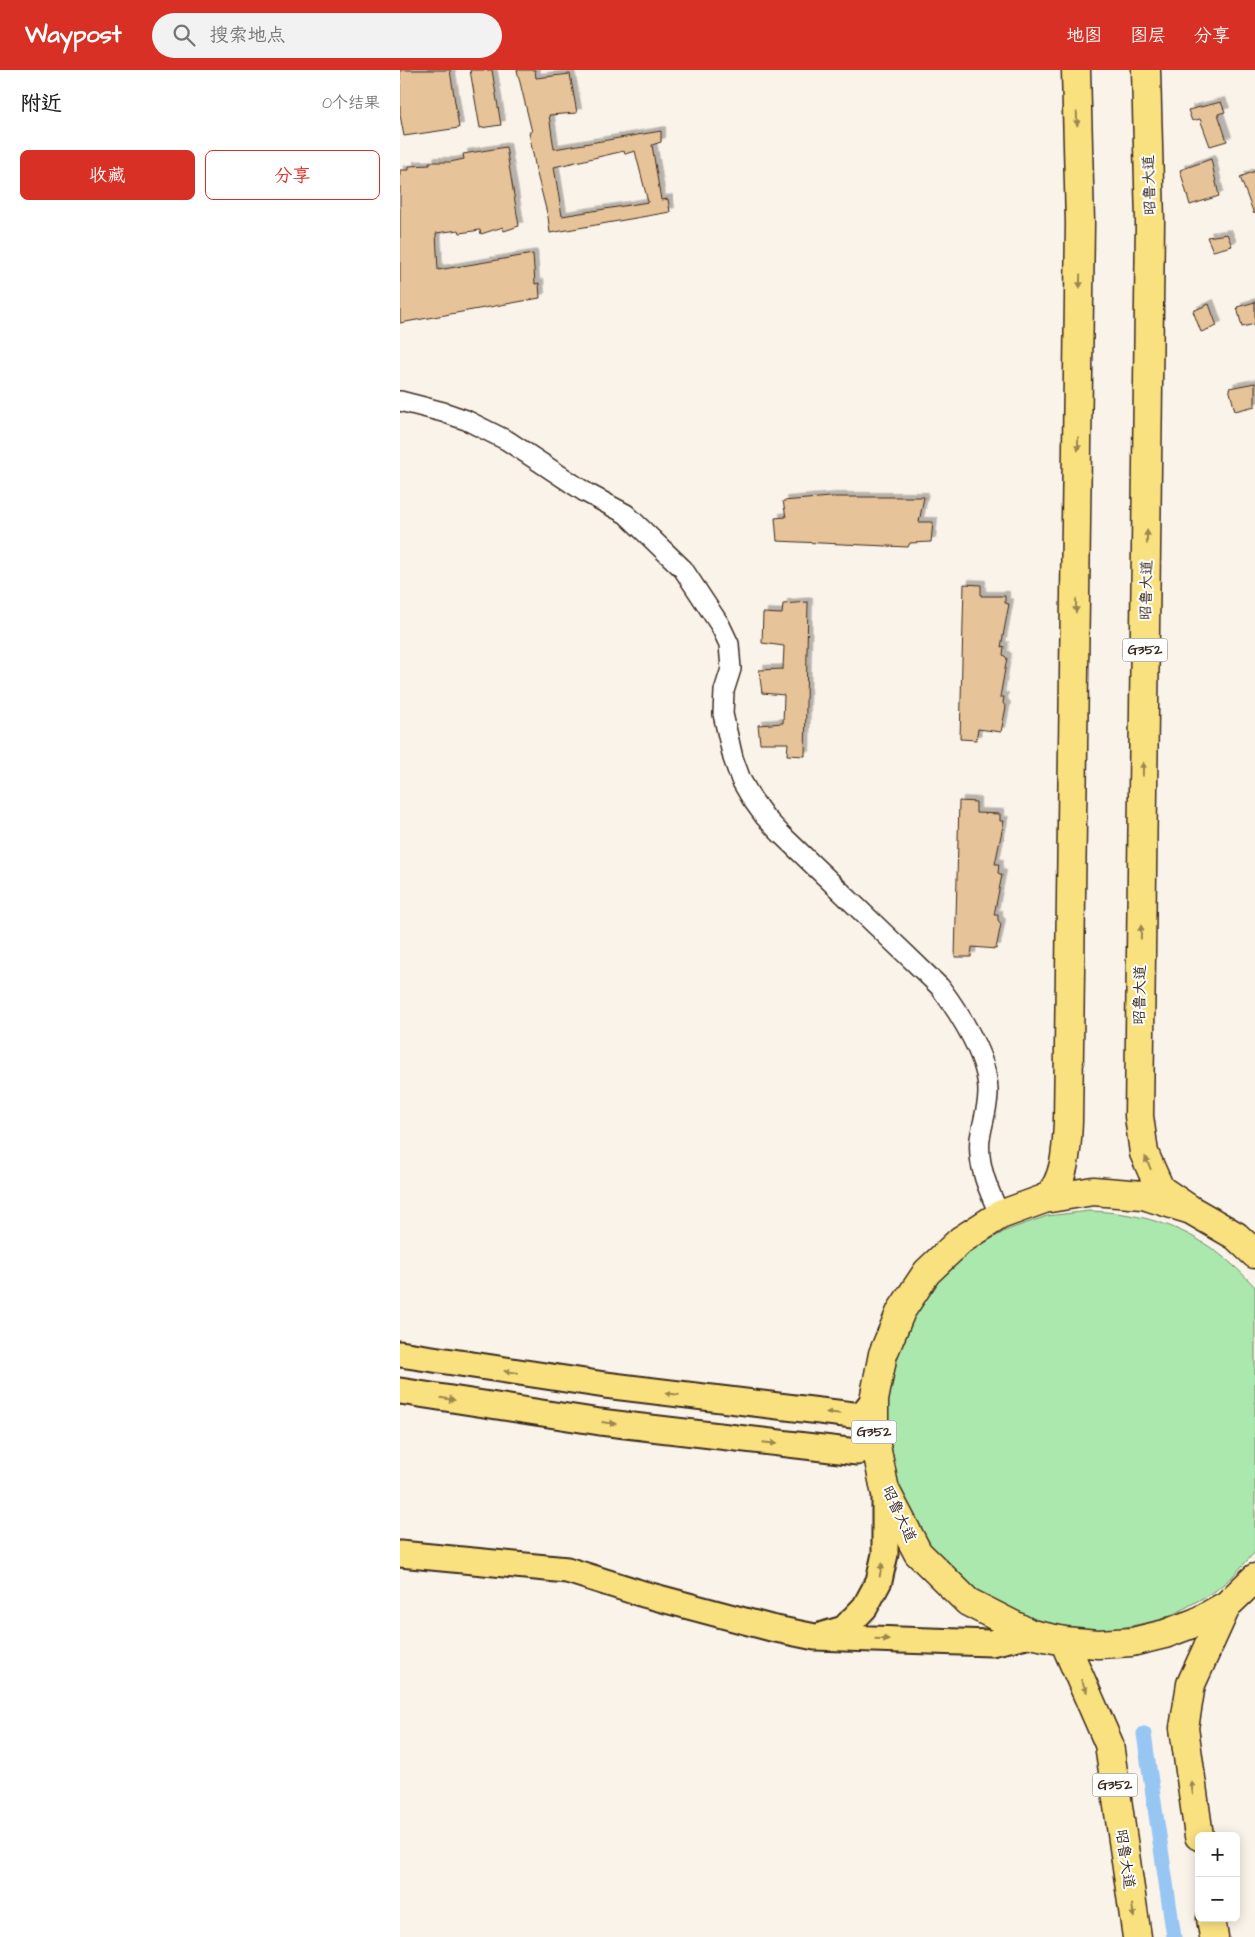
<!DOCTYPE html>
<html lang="zh">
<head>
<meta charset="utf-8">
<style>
  body { margin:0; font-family:"Architects Daughter","LXGW WenKai TC",sans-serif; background:#f2f2f2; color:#222 }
  .controls { position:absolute; right:15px; bottom:15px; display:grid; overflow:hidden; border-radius:8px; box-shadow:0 2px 12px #0003 }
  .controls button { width:45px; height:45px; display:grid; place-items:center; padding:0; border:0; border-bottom:1px solid #e0e0e0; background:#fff; color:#222; font:25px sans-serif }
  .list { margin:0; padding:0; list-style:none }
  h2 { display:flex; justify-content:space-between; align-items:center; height:65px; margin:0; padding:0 20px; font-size:21px }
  h2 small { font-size:16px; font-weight:400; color:#767676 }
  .actions { display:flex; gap:10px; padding:15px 20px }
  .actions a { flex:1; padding:11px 0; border:1px solid #d93025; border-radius:8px; text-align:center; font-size:18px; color:#d93025 }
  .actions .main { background:#d93025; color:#fff }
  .icon { flex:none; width:28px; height:28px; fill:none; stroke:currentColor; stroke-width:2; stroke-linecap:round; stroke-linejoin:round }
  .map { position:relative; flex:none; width:855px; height:1867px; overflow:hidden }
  header { display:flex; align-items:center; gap:30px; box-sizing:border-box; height:70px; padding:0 25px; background:#d93025; color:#fff }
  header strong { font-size:24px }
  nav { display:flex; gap:28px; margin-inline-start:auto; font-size:18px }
  .search { width:350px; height:45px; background:#f2f2f2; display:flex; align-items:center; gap:12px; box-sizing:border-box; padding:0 18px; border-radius:28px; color:#767676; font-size:19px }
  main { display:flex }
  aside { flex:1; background:#fff }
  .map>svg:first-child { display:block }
  .green { fill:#abe8ae; stroke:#738966 }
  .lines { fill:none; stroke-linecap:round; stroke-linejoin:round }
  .canal { stroke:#98c6f3; stroke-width:15 }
  .building { fill:#e6c398; stroke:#3b2a1e; fill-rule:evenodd; filter:url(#shadow) }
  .minor-casing { stroke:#3b2a1e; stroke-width:22 }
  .major-casing { stroke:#3b2a1e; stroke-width:29 }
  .highway-casing { stroke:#3b2a1e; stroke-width:31 }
  .minor { stroke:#fff; stroke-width:19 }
  .major { stroke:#fae180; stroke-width:25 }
  .highway { stroke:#fae180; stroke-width:28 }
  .oneway { fill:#9a864f }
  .labels { text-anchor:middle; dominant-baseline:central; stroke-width:4; stroke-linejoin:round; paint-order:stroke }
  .shield { fill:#fff; stroke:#766a62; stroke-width:1 }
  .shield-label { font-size:14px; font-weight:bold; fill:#3b2a1e }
  .street-label { font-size:15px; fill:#3b2a1e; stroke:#fff }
</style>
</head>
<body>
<header>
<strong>Waypost</strong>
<div class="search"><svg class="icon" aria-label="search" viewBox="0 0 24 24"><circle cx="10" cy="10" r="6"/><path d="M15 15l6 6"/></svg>搜索地点</div>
<nav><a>地图</a><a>图层</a><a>分享</a></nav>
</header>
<main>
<aside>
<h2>附近<small>0个结果</small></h2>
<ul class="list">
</ul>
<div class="actions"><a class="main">收藏</a><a>分享</a></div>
</aside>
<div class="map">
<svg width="855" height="1867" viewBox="0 0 855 1867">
  <defs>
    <filter id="shadow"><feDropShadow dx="4.5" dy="-4.5" stdDeviation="0" flood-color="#0004"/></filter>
  </defs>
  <rect width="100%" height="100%" fill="#faf3ea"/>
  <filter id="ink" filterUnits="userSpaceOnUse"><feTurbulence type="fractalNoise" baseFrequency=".02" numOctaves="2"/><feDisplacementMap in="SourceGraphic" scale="10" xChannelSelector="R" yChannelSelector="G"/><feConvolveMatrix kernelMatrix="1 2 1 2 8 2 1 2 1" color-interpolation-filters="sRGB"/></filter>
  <g filter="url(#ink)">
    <!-- green -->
    <path class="green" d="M 689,1141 C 758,1143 809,1166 855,1217 L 855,1482 L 832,1507 L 815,1521 L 778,1542 L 759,1550 L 717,1559 L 696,1561 L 654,1557 L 613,1545 L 543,1499 L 490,1408 L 484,1323 L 502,1262 L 538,1209 L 570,1181 L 607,1160 L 647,1146 Z"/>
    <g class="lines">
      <!-- canal -->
      <path class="canal" d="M 744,1664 L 774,1867"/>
    </g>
    <!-- building -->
    <path class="building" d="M 0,0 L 50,0 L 59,58 L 4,66 L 0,45 Z
      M 70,0 L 92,0 L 101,55 L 80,58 Z
      M 117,0 L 135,0 L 136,8 L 170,4 L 177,43 L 149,45 L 154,79 L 261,61 L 261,72 L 252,75 L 261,130 L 268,129 L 270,142 L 150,163 L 148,147 L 136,100 L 129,62 L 132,62 ZM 224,81 L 225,84 L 235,81 L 248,132 L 162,146 L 154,97 Z
      M 821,32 L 825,42 L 818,44 L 827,71 L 810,76 L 800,49 L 792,51 L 788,40 Z
      M 106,77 L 119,156 L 104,161 L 103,157 L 81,164 L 80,160 L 60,163 L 59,160 L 36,163 L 38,200 L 133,184 L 135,214 L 139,213 L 140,228 L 0,253 L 0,100 L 9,100 L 9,96 L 30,95 L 29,92 L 50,92 L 64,89 L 63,84 Z
      M 811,89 L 819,126 L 790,135 L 780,100 Z
      M 855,101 L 855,143 L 854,144 L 840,107 Z
      M 827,164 L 832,176 L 813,181 L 807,167 Z
      M 855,232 L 855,254 L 842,257 L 837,237 Z
      M 809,234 L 817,256 L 801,262 L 793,241 Z
      M 855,313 L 855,336 L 835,341 L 829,318 Z
      M 430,427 L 524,427 L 519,452 L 533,452 L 531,472 L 510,473 L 508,477 L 377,471 L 375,448 L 386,447 L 383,431 Z
      M 564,514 L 581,515 L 581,526 L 605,526 L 605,533 L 609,534 L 601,577 L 604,576 L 603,585 L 607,588 L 600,627 L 604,627 L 603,633 L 606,637 L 601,662 L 578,659 L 576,670 L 560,669 Z
      M 408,532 L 405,686 L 387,685 L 388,673 L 360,673 L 358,655 L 383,653 L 384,625 L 362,623 L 359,600 L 383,599 L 384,576 L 362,573 L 363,543 L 382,544 L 383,534 Z
      M 559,731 L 576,732 L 576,743 L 600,744 L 600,751 L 604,751 L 595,794 L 599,794 L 598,803 L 602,805 L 594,845 L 598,845 L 598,850 L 601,854 L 596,879 L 572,877 L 571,887 L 555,887 Z"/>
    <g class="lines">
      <defs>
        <path id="minor" d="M 0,331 L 43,342 L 66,350 L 108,371 L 185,422 L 226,444 L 283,499 L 320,555 L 329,574 L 331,599 L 324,621 L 323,644 L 333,688 L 341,710 L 352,729 L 365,747 L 381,764 L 540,917 C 560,944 589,989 588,1023 C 588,1038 582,1054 580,1069 C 577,1095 589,1122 600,1145"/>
        <path id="major" d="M 0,1284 L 205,1315 L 461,1346 L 474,1330
          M 0,1321 L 200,1352 L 457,1382 L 475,1371
          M 0,1484 L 167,1500 L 240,1523 L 371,1558 L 415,1567 L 591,1573 L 631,1564
          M 423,1565 L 444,1559 L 465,1537 L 479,1511 L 485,1484 L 485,1420"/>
        <path id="highway" d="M 746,0 L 750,152 L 739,1046 L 744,1083 L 760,1119 L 791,1140
          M 644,1129 C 666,1115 667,1075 668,1051 L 680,153 L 676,0
          M 855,1184 L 836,1166 L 791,1140 L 743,1125 L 693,1121 L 644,1129 L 600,1145 L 561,1170 L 527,1202 L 501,1241 L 483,1284 L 474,1330 L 474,1350 L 475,1371 L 485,1420 L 518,1483 L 568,1532 L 631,1564 L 664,1571 L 698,1574 L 732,1572 L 765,1564 L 797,1552 L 827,1535 L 855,1508
          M 664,1571 L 709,1674 L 737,1867
          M 799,1766 L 784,1658 L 791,1614 L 827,1535
          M 811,1848 L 814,1867"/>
      </defs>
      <!-- minor casing -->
      <use href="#minor" class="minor-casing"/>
      <!-- major casing -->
      <use href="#major" class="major-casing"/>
      <!-- highway casing -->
      <use href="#highway" class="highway-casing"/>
      <!-- minor -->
      <use href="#minor" class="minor"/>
      <!-- major -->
      <use href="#major" class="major"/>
      <!-- highway -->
      <use href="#highway" class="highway"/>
    </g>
    <!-- one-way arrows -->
    <defs><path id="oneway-solid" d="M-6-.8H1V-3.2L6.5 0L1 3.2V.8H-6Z" transform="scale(1.25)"/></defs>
    <g class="oneway">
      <use href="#oneway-solid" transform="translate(677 49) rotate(88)"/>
      <use href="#oneway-solid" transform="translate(680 211) rotate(91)"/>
      <use href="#oneway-solid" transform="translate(678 374) rotate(91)"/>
      <use href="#oneway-solid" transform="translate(747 467) rotate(-89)"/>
      <use href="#oneway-solid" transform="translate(676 536) rotate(91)"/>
      <use href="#oneway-solid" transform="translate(743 699) rotate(-89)"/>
      <use href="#oneway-solid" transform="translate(741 862) rotate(-89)"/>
      <use href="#oneway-solid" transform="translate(748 1093) rotate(-114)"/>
      <use href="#oneway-solid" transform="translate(111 1302) rotate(-172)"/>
      <use href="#oneway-solid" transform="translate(272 1324) rotate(-173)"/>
      <use href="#oneway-solid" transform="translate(48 1329) rotate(9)"/>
      <use href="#oneway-solid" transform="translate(433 1343) rotate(-174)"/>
      <use href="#oneway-solid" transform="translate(209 1353) rotate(7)"/>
      <use href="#oneway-solid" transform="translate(370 1373) rotate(6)"/>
      <use href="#oneway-solid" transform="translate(481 1500) rotate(-78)"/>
      <use href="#oneway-solid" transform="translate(482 1569) rotate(1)"/>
      <use href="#oneway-solid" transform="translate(684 1616) rotate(65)"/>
      <use href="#oneway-solid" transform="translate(792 1718) rotate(-98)"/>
      <use href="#oneway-solid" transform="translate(733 1841) rotate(82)"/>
    </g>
  </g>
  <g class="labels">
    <!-- shield labels -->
    <g class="shield">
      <rect x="722.5" y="568.5" width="45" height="23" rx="4"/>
      <rect x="451.5" y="1350.5" width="45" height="23" rx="4"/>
      <rect x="692.5" y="1703.5" width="45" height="23" rx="4"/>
    </g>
    <g class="shield-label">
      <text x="745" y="580">G352</text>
      <text x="474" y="1362">G352</text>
      <text x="715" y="1715">G352</text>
    </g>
    <!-- street labels -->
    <g class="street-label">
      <text transform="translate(749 115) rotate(-92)">昭鲁大道</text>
      <text transform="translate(746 520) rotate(-89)">昭鲁大道</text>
      <text transform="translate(740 925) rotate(-89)">昭鲁大道</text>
      <text transform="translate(499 1444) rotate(65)">昭鲁大道</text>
      <text transform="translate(725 1789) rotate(82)">昭鲁大道</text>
    </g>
  </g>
</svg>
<div class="controls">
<button>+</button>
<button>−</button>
</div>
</div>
</main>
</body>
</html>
